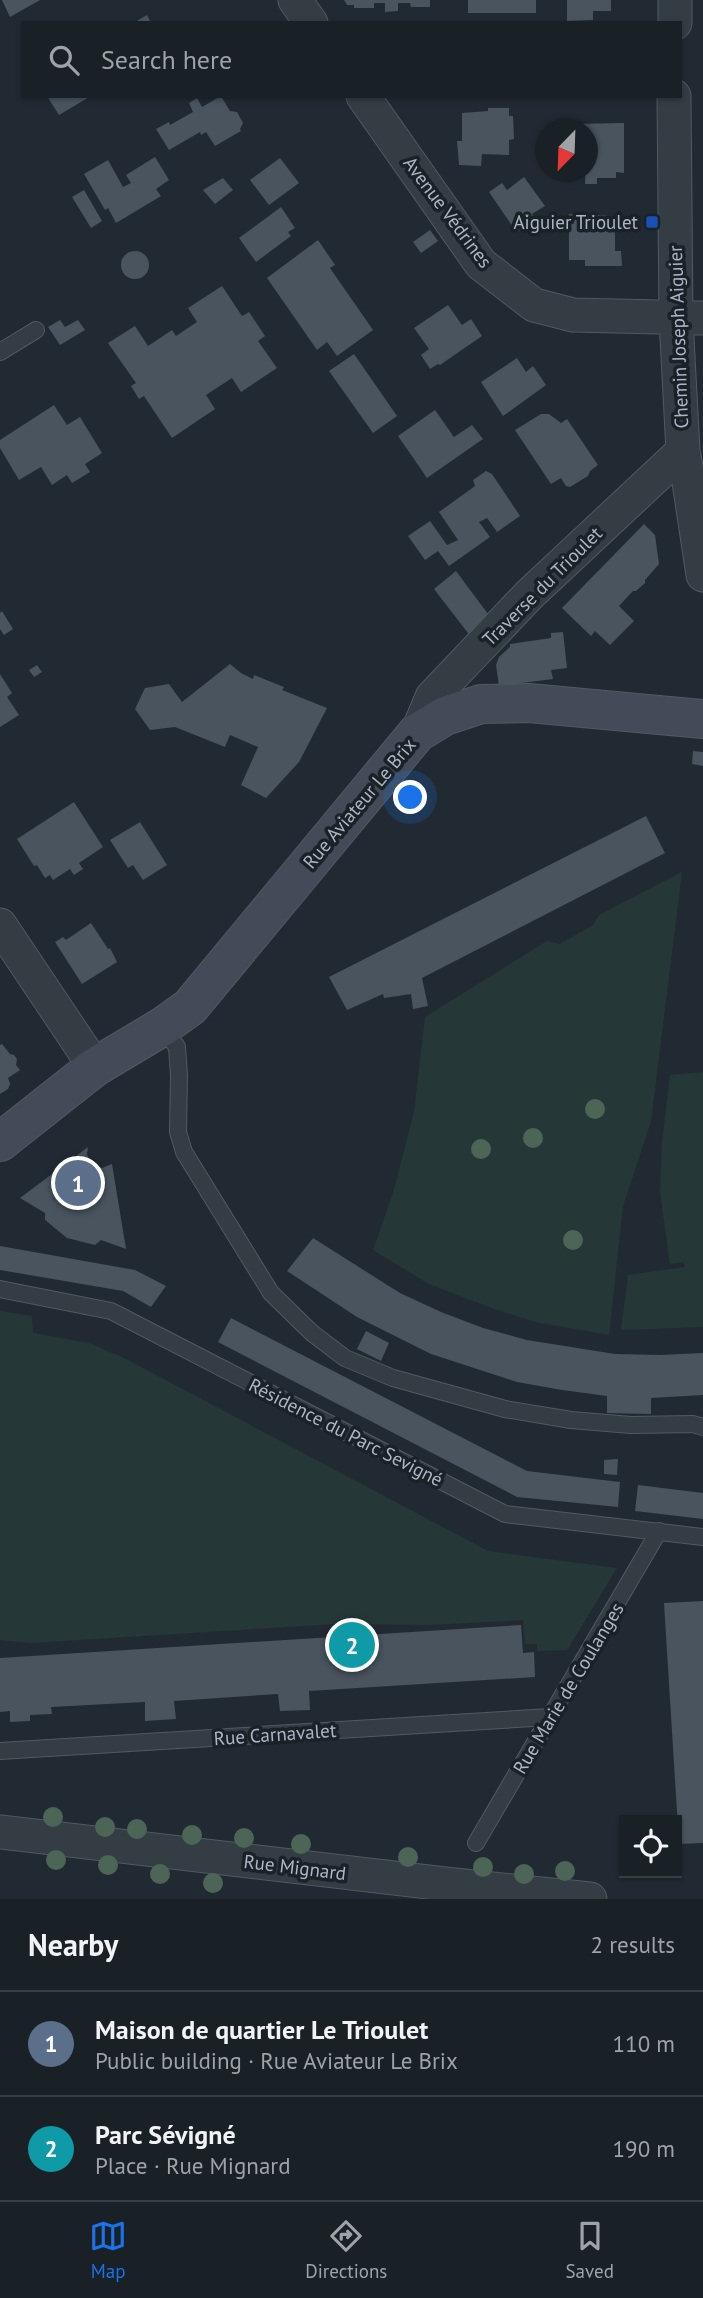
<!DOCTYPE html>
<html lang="en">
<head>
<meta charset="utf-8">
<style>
  body { margin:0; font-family:"PT Sans",sans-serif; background:#262d32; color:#f1f3f6 }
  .controls { position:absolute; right:21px; bottom:21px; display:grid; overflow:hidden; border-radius:0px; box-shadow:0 2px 5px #0004 }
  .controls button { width:63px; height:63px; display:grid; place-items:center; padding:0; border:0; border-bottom:2px solid #373e43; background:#192026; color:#f1f3f6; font:35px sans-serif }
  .compass { position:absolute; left:535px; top:119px; width:63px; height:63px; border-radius:50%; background:#192026; box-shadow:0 2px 5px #0004; rotate:203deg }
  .you { position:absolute; left:411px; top:798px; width:24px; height:24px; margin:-18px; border:5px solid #fff; border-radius:50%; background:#1a73e8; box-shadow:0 0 0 10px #1a73e833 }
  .badge { display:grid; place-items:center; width:46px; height:46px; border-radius:50%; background:#1a73e8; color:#fff; font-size:23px; font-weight:700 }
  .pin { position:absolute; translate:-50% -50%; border:4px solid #fff; box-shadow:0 2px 7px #0006 }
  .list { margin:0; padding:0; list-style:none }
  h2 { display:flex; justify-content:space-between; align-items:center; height:91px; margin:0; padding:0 28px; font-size:30px }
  h2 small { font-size:23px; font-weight:400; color:#9fa3a7 }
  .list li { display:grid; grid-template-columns:46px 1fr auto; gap:21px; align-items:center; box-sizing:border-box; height:105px; padding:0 28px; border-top:2px solid #373e43 }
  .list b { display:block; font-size:26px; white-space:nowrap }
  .list p { margin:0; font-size:23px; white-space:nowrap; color:#9fa3a7 }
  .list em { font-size:23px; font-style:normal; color:#9fa3a7 }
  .icon { flex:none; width:38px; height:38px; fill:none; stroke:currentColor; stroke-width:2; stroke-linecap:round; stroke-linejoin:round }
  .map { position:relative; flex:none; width:703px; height:1899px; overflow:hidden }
  .search { position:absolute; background:#192026; box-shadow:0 2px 5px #0004; left:21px; right:21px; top:21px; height:77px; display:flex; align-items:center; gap:18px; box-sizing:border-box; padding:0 24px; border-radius:0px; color:#9fa3a7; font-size:26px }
  .sheet { height:301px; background:#192026 }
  nav { display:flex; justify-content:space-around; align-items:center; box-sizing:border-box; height:98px; border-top:2px solid #373e43; background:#192026; font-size:19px; color:#9fa3a7 }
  nav a { display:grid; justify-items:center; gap:4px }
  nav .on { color:#1a73e8 }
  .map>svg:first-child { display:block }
  .green { fill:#253837 }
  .building { fill:#49545f }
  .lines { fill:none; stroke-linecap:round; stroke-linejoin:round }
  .lane-casing { stroke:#515a62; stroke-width:18 }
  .street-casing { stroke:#515a62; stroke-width:35 }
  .secondary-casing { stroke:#515a62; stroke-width:40 }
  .lane { stroke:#343c44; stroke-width:16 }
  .street { stroke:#343c44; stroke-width:33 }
  .secondary { stroke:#424b57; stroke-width:38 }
  .tree { fill:#4c6557 }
  .transit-dot { fill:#1a4fb4; stroke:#192129; stroke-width:2.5 }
  .labels { text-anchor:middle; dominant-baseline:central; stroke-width:7; stroke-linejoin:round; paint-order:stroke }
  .street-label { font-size:19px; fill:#aeb7c1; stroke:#192129 }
  .poi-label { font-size:19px; fill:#aeb7c1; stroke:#192129; text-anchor:end }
</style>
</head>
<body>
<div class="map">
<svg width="703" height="1899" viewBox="0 0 703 1899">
  <rect width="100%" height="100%" fill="#212a33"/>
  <!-- green -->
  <path class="green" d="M 682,872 L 651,1121 L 623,1206 L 609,1335 L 535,1322 L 489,1307 L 429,1284 L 373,1250 L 393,1193 L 414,1112 L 425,1017 L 547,941 L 560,944 L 593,925 L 599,915 Z
    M 703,1072 L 703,1327 L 621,1330 L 628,1275 L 685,1267 L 683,1262 L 670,1264 L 660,1192 L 662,1142 L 670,1075 Z
    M 0,1311 L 32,1316 L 33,1333 L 89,1343 L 126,1359 L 488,1551 L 617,1568 L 567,1650 L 537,1651 L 537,1644 L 525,1644 L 523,1620 L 430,1625 L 335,1624 L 31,1643 L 0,1640 Z"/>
  <!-- building -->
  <path class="building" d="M 2,0 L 40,0 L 10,17 Z
    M 344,0 L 430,0 L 430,7 L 411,7 L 410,3 L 398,3 L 398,11 L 385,12 L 385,3 L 374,3 L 374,8 L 354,8 L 354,5 L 347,5 Z
    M 468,0 L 536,0 L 536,13 L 468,13 Z
    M 567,0 L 611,0 L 611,11 L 593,11 L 593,20 L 567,21 Z
    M 147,15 L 151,23 L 134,23 L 140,19 Z
    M 47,96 L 91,96 L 59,115 Z
    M 221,96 L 230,111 L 237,112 L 243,123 L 240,129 L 241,131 L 215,146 L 206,132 L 201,135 L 200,132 L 169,150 L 156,129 L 169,122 L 170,125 L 193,112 L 189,103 L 197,98 L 202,107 Z
    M 488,108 L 509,108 L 509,116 L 513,116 L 514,139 L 509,140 L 509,155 L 482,154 L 481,166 L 459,165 L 457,141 L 462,141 L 462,113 L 488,111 Z
    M 624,123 L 624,173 L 616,172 L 616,178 L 597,178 L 597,184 L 585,184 L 588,130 L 570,130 L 570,124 Z
    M 155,157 L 169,180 L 156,189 L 161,196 L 116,223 L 108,208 L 105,210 L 84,174 L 108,160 L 123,187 L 131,183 L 126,175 Z
    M 280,158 L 299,183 L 269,205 L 250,180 Z
    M 524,177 L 545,206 L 532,214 L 535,219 L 519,231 L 516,226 L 513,227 L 489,192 L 502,183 L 507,190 Z
    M 223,178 L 233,190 L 215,204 L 203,190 Z
    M 84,190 L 102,221 L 91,228 L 72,197 Z
    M 281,207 L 295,228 L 288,232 L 291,236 L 256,262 L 239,238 Z
    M 569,214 L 615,216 L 615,251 L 621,251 L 622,266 L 585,266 L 585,260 L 569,260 Z
    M 430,230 L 438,241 L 421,253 L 413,242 Z
    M 318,240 L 335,265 L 330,268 L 373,330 L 337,356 L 327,342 L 317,350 L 267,278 Z
    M121 265a14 14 0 1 1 28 0a14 14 0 1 1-28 0Z
    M 222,286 L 242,316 L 249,312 L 265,336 L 258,341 L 277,368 L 241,392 L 232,378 L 206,395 L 215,409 L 172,438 L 144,396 L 139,399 L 131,386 L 136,383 L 108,343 L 135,326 L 148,346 L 172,330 L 176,336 L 197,322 L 188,308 Z
    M 448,305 L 462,325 L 471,319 L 482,336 L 440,365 L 438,364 L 430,369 L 421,355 L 429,349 L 414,328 Z
    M 60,320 L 65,327 L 78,320 L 85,330 L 60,345 L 48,327 Z
    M 354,354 L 397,416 L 373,433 L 329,371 Z
    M 517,358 L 526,372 L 533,366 L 546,385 L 503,416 L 481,382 Z
    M 54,405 L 67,425 L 80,417 L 102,453 L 85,464 L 90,472 L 72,483 L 67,475 L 52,485 L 41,467 L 19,480 L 0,448 L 0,440 Z
    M 435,410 L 454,437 L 472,425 L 483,439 L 427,478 L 398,436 Z
    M 541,414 L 549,414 L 561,423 L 567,419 L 598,465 L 590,471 L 588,476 L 570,487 L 566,486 L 561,478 L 551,484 L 515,430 Z
    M 486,471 L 492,474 L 520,516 L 497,532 L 487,518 L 479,522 L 490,537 L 449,566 L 438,551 L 425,560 L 408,536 L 430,521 L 447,545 L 458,540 L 439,512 L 475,486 L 473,480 Z
    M 644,524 L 655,535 L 659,564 L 645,580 L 645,583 L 636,591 L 633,591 L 619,606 L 634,621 L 610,645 L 595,631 L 591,636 L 562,608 Z
    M 456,571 L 491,618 L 471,637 L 434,589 Z
    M 2,611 L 13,629 L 4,635 L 0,629 L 0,613 Z
    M 563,632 L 567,668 L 551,670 L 553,679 L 499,686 L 496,665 L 499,657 L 510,647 L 510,644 L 551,638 L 551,633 Z
    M 230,664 L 241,673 L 253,679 L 254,675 L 284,687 L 282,690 L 327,708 L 299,762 L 266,798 L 241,785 L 258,747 L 230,735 L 225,747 L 175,727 L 150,730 L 135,709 L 145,688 L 169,684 L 182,702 Z
    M 37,665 L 42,672 L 34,677 L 29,670 Z
    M 0,674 L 12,693 L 7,697 L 19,715 L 0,727 Z
    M 693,751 L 703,752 L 703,766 L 692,764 Z
    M 74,802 L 103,847 L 79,863 L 83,869 L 74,875 L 70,869 L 53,880 L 50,875 L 45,878 L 37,865 L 34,866 L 17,839 Z
    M 646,816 L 665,853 L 422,978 L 428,1006 L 413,1009 L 411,994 L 384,998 L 383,994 L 347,1010 L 329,977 Z
    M 140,822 L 167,865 L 143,880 L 133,865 L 128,868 L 110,840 Z
    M 91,923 L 108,949 L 110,948 L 117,962 L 82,984 L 55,942 L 63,937 L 66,940 Z
    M 2,1044 L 10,1054 L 14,1055 L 17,1059 L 16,1065 L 20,1070 L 8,1078 L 10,1084 L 8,1089 L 0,1094 L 0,1045 Z
    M 88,1147 L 87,1154 L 89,1161 L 95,1166 L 102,1168 L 112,1164 L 126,1249 L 101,1240 L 95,1245 L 67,1238 L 45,1220 L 45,1213 L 20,1198 Z
    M 313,1238 L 400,1293 L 441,1312 L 483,1328 L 527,1340 L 615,1354 L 661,1355 L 703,1353 L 703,1395 L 651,1398 L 651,1414 L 607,1413 L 607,1396 L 562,1390 L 517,1382 L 431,1354 L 357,1317 L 287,1271 Z
    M 0,1246 L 135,1270 L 166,1286 L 151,1307 L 123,1291 L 0,1270 Z
    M 231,1318 L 527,1471 L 620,1482 L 618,1507 L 517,1497 L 218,1342 Z
    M 366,1331 L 389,1343 L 381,1361 L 357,1349 Z
    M 618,1459 L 617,1475 L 604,1474 L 604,1460 Z
    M 638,1485 L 703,1493 L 703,1519 L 635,1511 Z
    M 703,1601 L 703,1843 L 679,1844 L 664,1603 Z
    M 521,1625 L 523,1653 L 534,1652 L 535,1677 L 309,1691 L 310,1710 L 280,1711 L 278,1694 L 174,1701 L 176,1719 L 145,1721 L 145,1702 L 51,1707 L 52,1714 L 30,1715 L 30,1721 L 10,1722 L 10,1711 L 0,1712 L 0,1658 Z"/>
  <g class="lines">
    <defs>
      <path id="lane" d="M 0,352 L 36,330
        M 162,1027 L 177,1047 L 179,1075 L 178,1132 L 184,1152 L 271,1293 L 312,1333 L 345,1358 L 393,1378 L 505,1409 L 571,1420 L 631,1425 L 693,1424 L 703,1427
        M 0,1289 L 111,1311 L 505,1514 L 703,1537
        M 0,1751 L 550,1717
        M 476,1843 L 659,1531"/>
      <path id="street" d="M 295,0 L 311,23
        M 675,23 L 675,0
        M 363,96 L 481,264 L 534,305 L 573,315 L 703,318
        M 674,96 L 676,319 L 683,451 L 689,482 L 703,575
        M 417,733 L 432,697 L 529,595 L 683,451
        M 0,925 L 95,1067
        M 0,1832 L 445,1884 L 590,1899"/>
      <path id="secondary" d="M 0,1142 L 95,1067 L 162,1027 L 190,1007 L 417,733 L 445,716 L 481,704 L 529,703 L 703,719"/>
    </defs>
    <!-- lane casing -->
    <use href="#lane" class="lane-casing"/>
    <!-- street casing -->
    <use href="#street" class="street-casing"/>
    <!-- secondary casing -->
    <use href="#secondary" class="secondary-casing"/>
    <!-- lane -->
    <use href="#lane" class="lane"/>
    <!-- street -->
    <use href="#street" class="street"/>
    <!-- secondary -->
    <use href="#secondary" class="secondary"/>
  </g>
  <!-- trees -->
  <g class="tree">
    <circle cx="595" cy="1109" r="10"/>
    <circle cx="533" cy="1138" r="10"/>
    <circle cx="481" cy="1149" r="10"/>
    <circle cx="573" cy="1240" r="10"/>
    <circle cx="53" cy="1817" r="10"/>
    <circle cx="105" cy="1827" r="10"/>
    <circle cx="137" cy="1829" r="10"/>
    <circle cx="192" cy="1835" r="10"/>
    <circle cx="244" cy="1838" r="10"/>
    <circle cx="301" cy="1844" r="10"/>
    <circle cx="408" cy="1857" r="10"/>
    <circle cx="56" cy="1860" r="10"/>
    <circle cx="108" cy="1865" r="10"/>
    <circle cx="483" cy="1867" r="10"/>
    <circle cx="565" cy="1871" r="10"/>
    <circle cx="160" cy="1874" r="10"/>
    <circle cx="524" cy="1874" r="10"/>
    <circle cx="213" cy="1883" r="10"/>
  </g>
  <!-- markers -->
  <rect class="transit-dot" x="645" y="215" width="14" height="14" rx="3.5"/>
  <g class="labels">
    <!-- street labels -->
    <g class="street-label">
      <text transform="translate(448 212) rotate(53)">Avenue Védrines</text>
      <text transform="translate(678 337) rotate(-92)">Chemin Joseph Aiguier</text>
      <text transform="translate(542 586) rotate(-45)">Traverse du Trioulet</text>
      <text transform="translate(359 803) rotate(-50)">Rue Aviateur Le Brix</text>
      <text transform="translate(346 1432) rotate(27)">Résidence du Parc Sevigné</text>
      <text transform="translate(568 1688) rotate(-59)">Rue Marie de Coulanges</text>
      <text transform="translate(275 1734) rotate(-4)">Rue Carnavalet</text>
      <text transform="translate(295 1867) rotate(7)">Rue Mignard</text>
    </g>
    <!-- poi labels -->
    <g class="poi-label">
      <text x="638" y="222">Aiguier Trioulet</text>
    </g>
  </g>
</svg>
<div class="controls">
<button><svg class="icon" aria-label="locate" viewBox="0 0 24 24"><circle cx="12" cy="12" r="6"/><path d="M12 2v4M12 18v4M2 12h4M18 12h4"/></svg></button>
</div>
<svg class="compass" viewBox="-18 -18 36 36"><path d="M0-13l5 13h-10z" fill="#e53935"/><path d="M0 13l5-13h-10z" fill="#9fa3a7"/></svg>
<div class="you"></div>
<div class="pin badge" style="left:78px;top:1183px;background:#5c6f8a">1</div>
<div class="pin badge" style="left:352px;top:1645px;background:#0f9aa8">2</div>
<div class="search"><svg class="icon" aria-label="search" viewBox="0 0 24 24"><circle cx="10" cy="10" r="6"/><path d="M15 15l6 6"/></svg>Search here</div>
</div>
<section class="sheet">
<h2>Nearby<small>2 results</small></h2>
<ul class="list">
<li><span class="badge" style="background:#5c6f8a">1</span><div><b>Maison de quartier Le Trioulet</b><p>Public building · Rue Aviateur Le Brix</p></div><em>110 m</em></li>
<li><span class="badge" style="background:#0f9aa8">2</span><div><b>Parc Sévigné</b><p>Place · Rue Mignard</p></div><em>190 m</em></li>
</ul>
</section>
<nav>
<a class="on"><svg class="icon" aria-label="map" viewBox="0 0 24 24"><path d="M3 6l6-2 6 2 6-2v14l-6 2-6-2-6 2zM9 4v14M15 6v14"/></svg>Map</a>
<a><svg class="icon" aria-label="directions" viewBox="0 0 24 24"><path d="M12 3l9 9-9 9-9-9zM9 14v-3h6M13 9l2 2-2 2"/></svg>Directions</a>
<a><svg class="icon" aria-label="saved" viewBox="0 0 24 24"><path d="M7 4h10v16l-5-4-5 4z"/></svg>Saved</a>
</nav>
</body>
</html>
